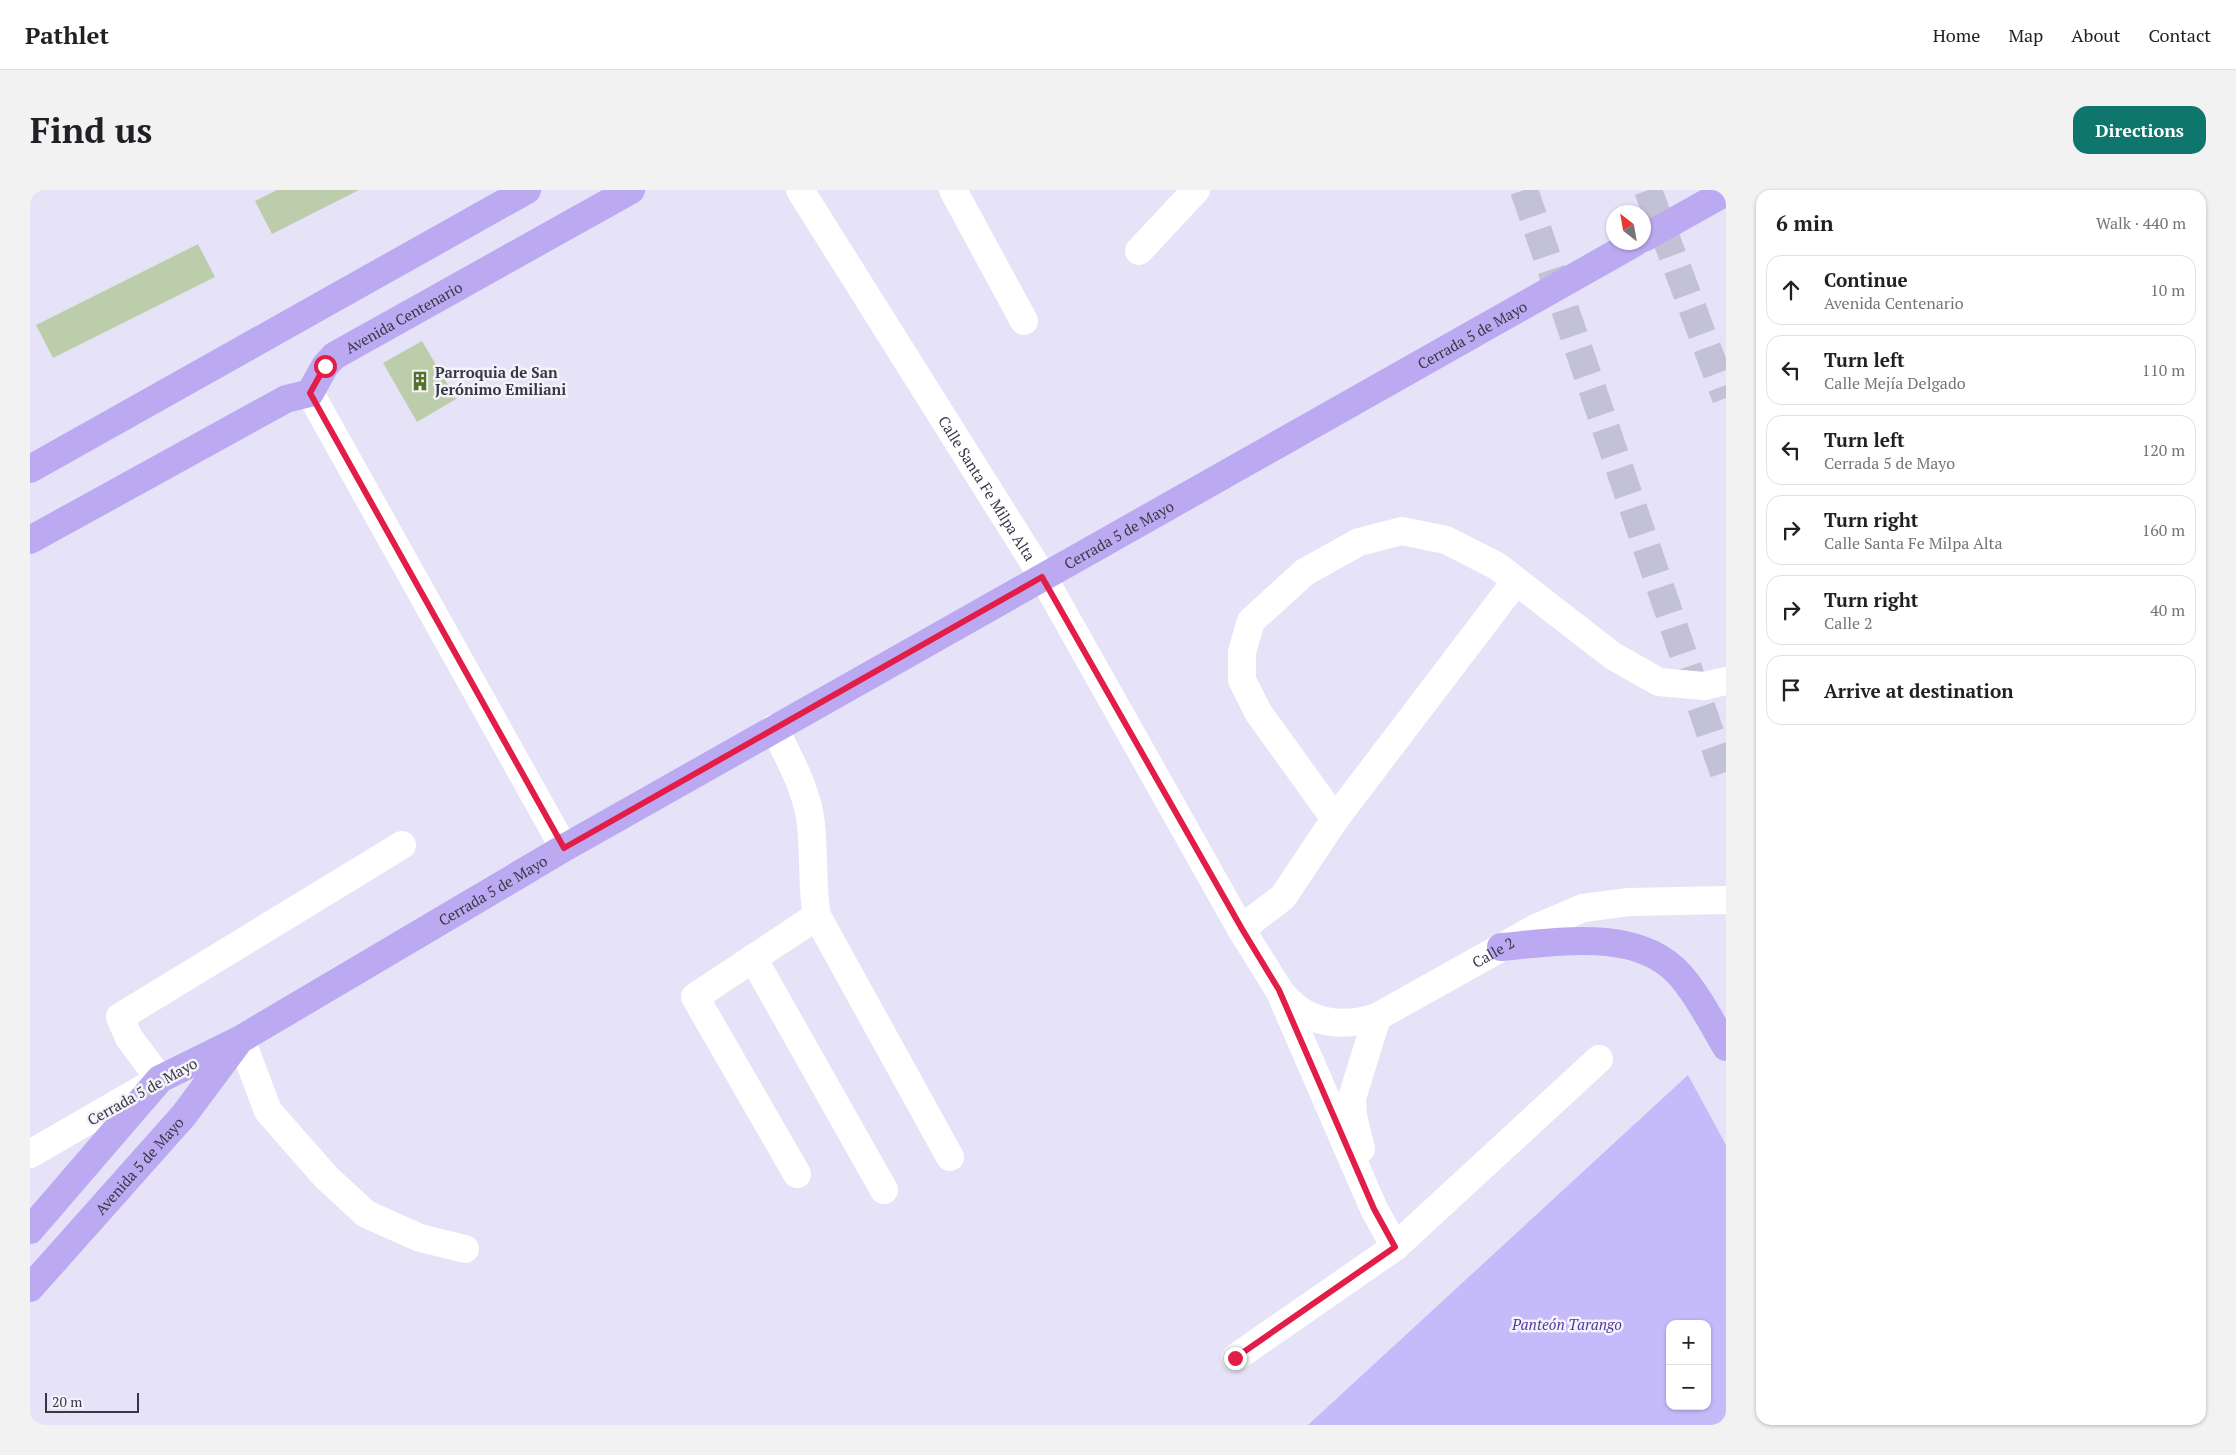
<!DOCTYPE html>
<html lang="en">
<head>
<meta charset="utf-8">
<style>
  body { margin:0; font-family:"PT Serif",serif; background:#f2f2f2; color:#202124 }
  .controls { position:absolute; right:15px; bottom:15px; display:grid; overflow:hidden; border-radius:10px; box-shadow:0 1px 4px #0004 }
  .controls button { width:45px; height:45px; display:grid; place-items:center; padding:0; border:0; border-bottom:1px solid #e0e0e0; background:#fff; color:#202124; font:25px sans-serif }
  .compass { position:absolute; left:1576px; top:15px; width:45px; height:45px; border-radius:50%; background:#fff; box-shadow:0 1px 4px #0004; rotate:329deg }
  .scale { position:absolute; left:15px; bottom:12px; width:94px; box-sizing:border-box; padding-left:5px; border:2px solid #393746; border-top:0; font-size:14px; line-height:18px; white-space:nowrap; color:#393746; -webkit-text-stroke:4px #f4f3fa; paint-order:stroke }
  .stop { position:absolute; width:15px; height:15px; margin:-11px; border:4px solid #e11d48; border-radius:50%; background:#fff }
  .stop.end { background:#e11d48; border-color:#fff; box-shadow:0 1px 5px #0008 }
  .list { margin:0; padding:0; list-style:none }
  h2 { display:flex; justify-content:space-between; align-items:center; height:65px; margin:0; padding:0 20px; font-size:21px }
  h2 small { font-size:16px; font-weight:400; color:#757577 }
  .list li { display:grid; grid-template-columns:32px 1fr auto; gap:15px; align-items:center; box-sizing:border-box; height:70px; margin:0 10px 10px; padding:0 10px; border:1px solid #e0e0e0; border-radius:15px }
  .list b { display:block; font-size:19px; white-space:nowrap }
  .list p { margin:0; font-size:16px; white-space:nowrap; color:#757577 }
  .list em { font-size:16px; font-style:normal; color:#757577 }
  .icon { flex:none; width:28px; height:28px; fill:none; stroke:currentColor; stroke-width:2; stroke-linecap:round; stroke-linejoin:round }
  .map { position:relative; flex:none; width:1696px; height:1235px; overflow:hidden; border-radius:15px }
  header { display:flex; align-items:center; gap:30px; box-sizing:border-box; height:70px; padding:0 25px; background:#fff; border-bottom:1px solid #e0e0e0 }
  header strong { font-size:24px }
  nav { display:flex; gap:28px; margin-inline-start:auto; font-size:18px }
  .intro { display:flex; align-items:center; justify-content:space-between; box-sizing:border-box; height:120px; padding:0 30px }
  h1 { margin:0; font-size:35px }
  .button { padding:12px 22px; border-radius:15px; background:#0f766e; color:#fff; font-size:18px; font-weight:700 }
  main { display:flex; gap:30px; padding:0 30px }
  aside { flex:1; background:#fff; border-radius:15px; box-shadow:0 1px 4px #0004 }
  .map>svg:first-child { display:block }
  .green { fill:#c6bbfa; fill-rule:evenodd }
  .building { fill:#bccdab }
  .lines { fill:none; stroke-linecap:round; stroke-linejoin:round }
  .major-tunnel { stroke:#c3c1d5; stroke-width:28; stroke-dasharray:28 14; stroke-linecap:butt }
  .minor { stroke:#fff; stroke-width:28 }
  .major { stroke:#bbaaf1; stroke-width:28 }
  .route { stroke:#e11d48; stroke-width:6 }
  .labels { text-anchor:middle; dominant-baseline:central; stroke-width:5; stroke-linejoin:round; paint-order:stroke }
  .street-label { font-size:15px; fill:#393746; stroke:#f4f3fa }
  .poi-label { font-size:15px; font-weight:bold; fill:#393746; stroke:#f4f3fa; text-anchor:start }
  .park-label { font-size:15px; font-style:italic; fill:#55389d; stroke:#f4f3fa }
</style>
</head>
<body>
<header>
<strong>Pathlet</strong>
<nav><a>Home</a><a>Map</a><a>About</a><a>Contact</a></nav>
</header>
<div class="intro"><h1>Find us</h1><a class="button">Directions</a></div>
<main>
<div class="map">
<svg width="1696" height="1235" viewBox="0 0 1696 1235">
  <rect width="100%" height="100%" fill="#e6e3f9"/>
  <!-- green -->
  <path class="green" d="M 1658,885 L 1696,955 L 1696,1235 L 1278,1235 ZM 1640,1134 L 1677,1134 L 1677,1216 L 1640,1216 Z"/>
  <!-- building -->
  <path class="building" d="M 247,0 L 329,0 L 242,44 L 225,11 Z
    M 168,54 L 185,87 L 23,168 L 6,135 Z
    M 392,151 L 426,209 L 387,232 L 353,173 Z"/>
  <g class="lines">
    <!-- major-tunnel -->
    <path class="major-tunnel" d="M 1494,0 L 1696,589
      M 1618,0 L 1696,208"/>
    <!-- minor -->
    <g class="minor">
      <path id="s1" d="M 770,0 L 1013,387 L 1211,739 L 1249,800 L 1344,1019 L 1365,1057"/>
      <path d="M 923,0 L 994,131"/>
      <path d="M 1109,61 L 1166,0"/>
      <path d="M 280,203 L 534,658"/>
      <path d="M 744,538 C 758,566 775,596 780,627 C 785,660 781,693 787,726 L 920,967"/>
      <path d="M 1305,629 L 1228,522 L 1212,490 L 1212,462 L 1221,431 L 1275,382 L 1329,352 L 1372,341 L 1416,350 L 1467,376 L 1583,466 L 1629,492 L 1674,496 L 1696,491"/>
      <path d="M 1211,739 L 1253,707 L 1305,629 L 1486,391"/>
      <path d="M 723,768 L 854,1000"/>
      <path id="s2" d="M 1253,805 C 1278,835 1312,838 1347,827 L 1506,738 L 1553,718 L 1599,712 L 1696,710"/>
      <path d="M 211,849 L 238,921 L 296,987 L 336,1024 L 390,1048 L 435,1059"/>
      <path d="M 1331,959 L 1323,926 L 1322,908 L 1347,827"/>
      <path d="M 0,964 L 130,889 L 99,848 L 90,827 L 372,655"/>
      <path d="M 767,984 L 665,807 L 787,726"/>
      <path d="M 1205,1168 L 1365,1057 L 1569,869"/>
    </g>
    <!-- major -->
    <g class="major">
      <path d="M 1614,48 L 1696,2"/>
      <path d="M 0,279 L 497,0"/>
      <path id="s3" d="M 0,350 L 256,209 L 280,203 L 295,176 L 304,166 L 601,0"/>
      <path d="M 1471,757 C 1528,752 1609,737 1651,786 C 1669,807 1682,833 1696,857"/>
      <path id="s4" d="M 0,1040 L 130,889 L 211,849 L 534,658 L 1606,52"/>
      <path id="s5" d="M 0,1098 L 154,925 L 209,851"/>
    </g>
  </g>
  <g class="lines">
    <!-- route -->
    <path class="route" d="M 295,176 L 280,203 L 534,658 L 1012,387 L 1212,739 L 1249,800 L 1344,1019 L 1365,1057 L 1205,1168"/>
  </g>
  <!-- icons -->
  <defs>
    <symbol id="building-bare" viewBox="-9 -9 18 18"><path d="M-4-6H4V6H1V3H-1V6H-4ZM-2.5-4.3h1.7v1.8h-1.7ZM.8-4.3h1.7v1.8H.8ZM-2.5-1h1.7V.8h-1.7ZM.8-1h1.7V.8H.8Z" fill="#517229" stroke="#f4f3fa" stroke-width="2.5" paint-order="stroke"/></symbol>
  </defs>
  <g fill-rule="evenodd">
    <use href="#building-bare" x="376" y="177" width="28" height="28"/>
  </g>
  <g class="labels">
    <!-- street labels -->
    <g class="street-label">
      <text stroke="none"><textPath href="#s3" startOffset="441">Avenida Centenario</textPath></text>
      <text stroke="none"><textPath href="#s4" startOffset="1708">Cerrada 5 de Mayo</textPath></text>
      <text stroke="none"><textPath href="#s1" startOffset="352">Calle Santa Fe Milpa Alta</textPath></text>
      <text stroke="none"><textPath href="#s4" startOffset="1302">Cerrada 5 de Mayo</textPath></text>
      <text stroke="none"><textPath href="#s4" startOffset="582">Cerrada 5 de Mayo</textPath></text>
      <text stroke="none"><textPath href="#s2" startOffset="236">Calle 2</textPath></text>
      <text transform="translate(112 901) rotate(-29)">Cerrada 5 de Mayo</text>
      <text stroke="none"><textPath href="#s5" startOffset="164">Avenida 5 de Mayo</textPath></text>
    </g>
    <!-- poi labels -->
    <g class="poi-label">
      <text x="405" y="182">Parroquia de San<tspan x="405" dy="17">Jerónimo Emiliani</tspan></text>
    </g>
    <!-- park labels -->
    <g class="park-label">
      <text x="1537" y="1134">Panteón Tarango</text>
    </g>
  </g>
</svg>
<div class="controls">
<button>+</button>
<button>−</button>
</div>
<svg class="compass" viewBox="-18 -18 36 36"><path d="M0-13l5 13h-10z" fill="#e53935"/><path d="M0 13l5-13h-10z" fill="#757577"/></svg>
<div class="scale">20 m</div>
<div class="stop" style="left:295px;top:176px"></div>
<div class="stop end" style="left:1205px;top:1168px"></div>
</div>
<aside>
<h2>6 min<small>Walk · 440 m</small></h2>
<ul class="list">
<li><svg class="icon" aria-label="ahead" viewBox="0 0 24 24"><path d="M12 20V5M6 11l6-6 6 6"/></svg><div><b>Continue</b><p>Avenida Centenario</p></div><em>10 m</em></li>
<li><svg class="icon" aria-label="left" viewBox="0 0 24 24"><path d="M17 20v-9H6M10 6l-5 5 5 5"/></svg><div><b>Turn left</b><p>Calle Mejía Delgado</p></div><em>110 m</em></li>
<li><svg class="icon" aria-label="left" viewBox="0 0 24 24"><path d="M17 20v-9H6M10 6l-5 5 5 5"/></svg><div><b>Turn left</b><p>Cerrada 5 de Mayo</p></div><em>120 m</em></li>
<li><svg class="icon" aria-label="right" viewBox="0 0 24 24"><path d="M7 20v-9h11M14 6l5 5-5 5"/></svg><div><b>Turn right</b><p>Calle Santa Fe Milpa Alta</p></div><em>160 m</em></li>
<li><svg class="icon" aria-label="right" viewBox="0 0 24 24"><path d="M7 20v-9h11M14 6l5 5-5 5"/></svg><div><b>Turn right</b><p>Calle 2</p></div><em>40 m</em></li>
<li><svg class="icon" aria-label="arrive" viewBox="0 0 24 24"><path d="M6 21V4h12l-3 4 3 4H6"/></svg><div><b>Arrive at destination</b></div></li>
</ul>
</aside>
</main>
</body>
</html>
